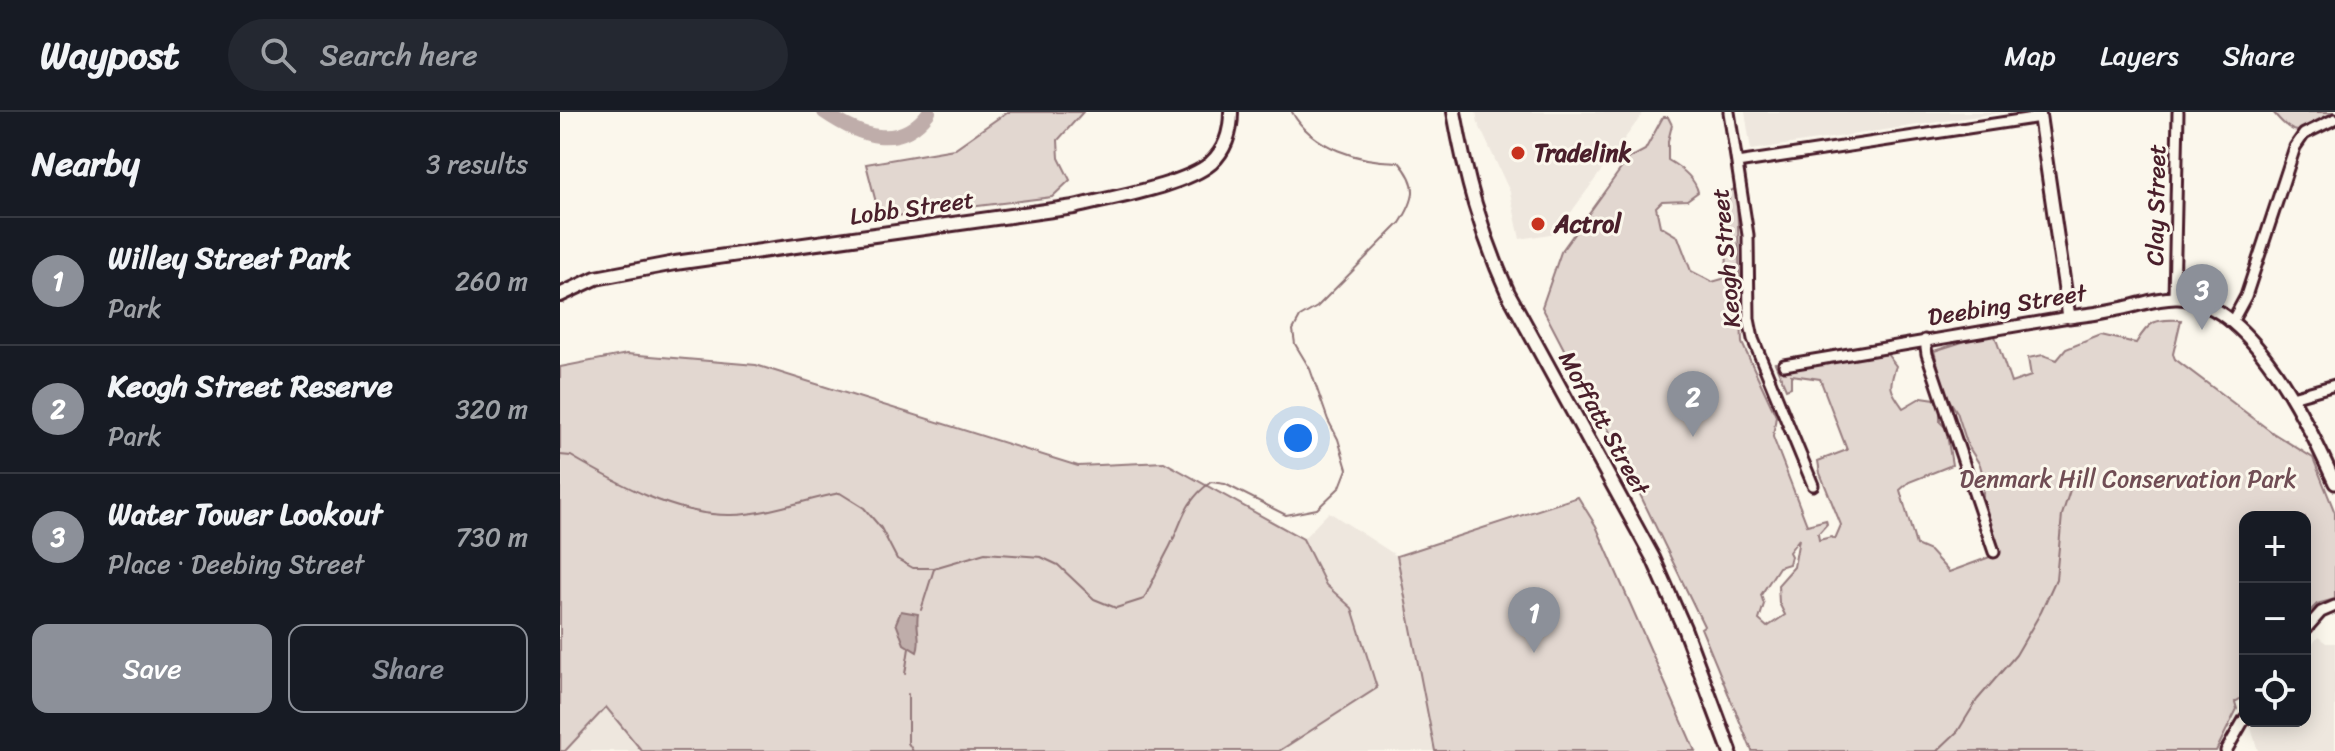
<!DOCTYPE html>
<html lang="en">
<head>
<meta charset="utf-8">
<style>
  body { margin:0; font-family:Sriracha,sans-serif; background:#242831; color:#f1f3f6 }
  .controls { position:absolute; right:24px; bottom:24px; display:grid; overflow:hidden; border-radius:16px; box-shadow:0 4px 20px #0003 }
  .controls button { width:72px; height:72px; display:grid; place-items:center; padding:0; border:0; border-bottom:2px solid #363941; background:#171b24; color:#f1f3f6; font:40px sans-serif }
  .you { position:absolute; left:738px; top:326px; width:28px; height:28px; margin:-20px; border:6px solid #fff; border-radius:50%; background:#1a73e8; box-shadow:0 0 0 12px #1a73e833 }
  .badge { display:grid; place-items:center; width:52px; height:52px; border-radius:50%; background:#8c9099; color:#fff; font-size:26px; font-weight:700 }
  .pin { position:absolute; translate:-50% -66px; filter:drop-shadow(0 2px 4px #0008) }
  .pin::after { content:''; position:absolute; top:42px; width:28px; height:24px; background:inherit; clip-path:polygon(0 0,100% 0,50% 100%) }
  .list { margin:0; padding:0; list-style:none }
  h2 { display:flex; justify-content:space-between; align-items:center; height:104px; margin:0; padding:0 32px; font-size:34px }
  h2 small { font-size:26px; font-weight:400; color:#9ea1a6 }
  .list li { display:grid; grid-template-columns:52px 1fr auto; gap:24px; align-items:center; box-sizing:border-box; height:128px; padding:0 32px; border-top:2px solid #363941 }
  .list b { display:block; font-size:30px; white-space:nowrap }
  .list p { margin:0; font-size:26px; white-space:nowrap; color:#9ea1a6 }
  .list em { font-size:26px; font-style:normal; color:#9ea1a6 }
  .actions { display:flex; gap:16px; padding:24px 32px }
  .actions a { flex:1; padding:18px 0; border:2px solid #8c9099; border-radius:16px; text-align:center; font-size:28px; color:#8c9099 }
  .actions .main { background:#8c9099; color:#fff }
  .icon { flex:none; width:44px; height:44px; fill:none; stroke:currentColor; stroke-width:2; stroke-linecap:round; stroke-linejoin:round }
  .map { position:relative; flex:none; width:1775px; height:639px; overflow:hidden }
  header { display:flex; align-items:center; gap:48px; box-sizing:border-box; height:112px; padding:0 40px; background:#171b24; border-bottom:2px solid #363941 }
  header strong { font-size:38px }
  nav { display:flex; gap:44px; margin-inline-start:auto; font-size:28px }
  .search { width:560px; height:72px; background:#242831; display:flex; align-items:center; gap:20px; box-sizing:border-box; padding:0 28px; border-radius:44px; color:#9ea1a6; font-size:30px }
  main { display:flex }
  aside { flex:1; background:#171b24 }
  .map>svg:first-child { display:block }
  .built { fill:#eee7de }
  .green { fill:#e2d7d0; stroke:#967b7e; stroke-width:2; fill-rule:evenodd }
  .water { fill:#bfadaa; stroke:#907477; stroke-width:2 }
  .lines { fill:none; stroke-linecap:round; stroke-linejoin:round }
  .stream { stroke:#907477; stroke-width:2 }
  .river { stroke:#bfadaa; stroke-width:14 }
  .minor-casing { stroke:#4a1f2b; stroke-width:15 }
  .tertiary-casing { stroke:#4a1f2b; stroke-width:17 }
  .secondary-casing { stroke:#4a1f2b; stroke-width:18 }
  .minor { stroke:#fbf7ec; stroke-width:9 }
  .tertiary { stroke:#fbf7ec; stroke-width:11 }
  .secondary { stroke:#fbf7ec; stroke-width:12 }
  .poi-dot { fill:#c8321e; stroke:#fbf7ec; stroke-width:3 }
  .labels { text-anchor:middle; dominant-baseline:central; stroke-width:6; stroke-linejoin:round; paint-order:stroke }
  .poi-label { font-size:24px; font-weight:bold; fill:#4a1f2b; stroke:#fbf7ec; text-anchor:start }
  .street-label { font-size:24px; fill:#4a1f2b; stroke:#fbf7ec }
  .park-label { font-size:24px; fill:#704d54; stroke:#fbf7ec }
</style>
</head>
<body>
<header>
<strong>Waypost</strong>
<div class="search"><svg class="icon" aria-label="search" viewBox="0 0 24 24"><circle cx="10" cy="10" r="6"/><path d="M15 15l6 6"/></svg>Search here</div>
<nav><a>Map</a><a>Layers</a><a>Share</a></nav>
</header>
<main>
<aside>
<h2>Nearby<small>3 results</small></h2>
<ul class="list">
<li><span class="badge">1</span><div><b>Willey Street Park</b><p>Park</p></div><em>260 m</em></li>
<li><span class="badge">2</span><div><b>Keogh Street Reserve</b><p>Park</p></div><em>320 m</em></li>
<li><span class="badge">3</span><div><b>Water Tower Lookout</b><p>Place · Deebing Street</p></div><em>730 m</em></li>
</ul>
<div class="actions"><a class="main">Save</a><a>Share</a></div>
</aside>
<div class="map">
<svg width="1775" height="639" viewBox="0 0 1775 639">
  <rect width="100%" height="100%" fill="#fbf7ec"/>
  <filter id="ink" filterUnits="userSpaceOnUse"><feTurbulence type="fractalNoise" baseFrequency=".0125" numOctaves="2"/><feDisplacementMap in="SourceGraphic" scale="16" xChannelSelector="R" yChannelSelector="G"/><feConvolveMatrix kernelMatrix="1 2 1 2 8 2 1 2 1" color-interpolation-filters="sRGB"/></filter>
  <g filter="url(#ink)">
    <!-- built -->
    <path class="built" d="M 916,0 L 1084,0 L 996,121 L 960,127 L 950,80 L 918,11 Z
      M 1185,0 L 1445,0 L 1191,38 Z
      M 769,400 L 837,444 L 875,639 L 719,639 L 817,575 L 792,496 L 766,473 L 743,427 Z
      M 1758,525 L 1766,531 L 1775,531 L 1775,639 L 1698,639 L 1689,609 L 1745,609 L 1745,542 Z
      M 46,595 L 82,639 L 5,639 Z"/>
    <!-- green -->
    <path class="green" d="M 447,0 L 523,0 L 498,28 L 499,46 L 510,68 L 492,85 L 320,106 L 306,52 L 394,37 Z
      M 1713,0 L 1775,0 L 1775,4 C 1743,18 1738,31 1713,0 Z
      M 1103,5 L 1108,5 L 1112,13 L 1108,29 L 1108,48 C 1120,55 1135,66 1138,80 L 1127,88 L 1102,89 L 1096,95 L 1100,114 L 1118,125 L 1131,159 L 1152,170 L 1166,166 L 1169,80 L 1174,77 L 1177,84 L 1182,231 L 1216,304 L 1213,325 L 1247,413 L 1266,408 L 1267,412 L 1258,422 L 1259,428 L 1271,425 L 1275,427 L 1281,413 L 1260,361 L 1258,349 L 1287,338 L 1260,267 L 1231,263 L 1231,275 L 1226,277 L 1215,251 L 1221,250 L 1226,256 L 1327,242 L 1336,254 C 1328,276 1330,278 1343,296 L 1362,285 L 1375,287 L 1380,297 L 1380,310 L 1386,316 L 1392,353 L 1349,370 L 1340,378 L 1356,433 L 1370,439 L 1389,460 L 1438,442 L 1439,435 C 1433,417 1417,390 1425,371 L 1420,353 L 1408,334 L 1397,300 L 1386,283 L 1374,239 L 1421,224 L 1435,224 L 1451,271 L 1471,264 L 1468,246 L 1483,243 L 1497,248 L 1506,237 L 1541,223 L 1576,231 C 1590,208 1595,207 1621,208 L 1613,242 L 1615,247 L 1713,321 L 1753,346 L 1775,401 L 1775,487 L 1757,492 L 1745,504 L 1745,405 L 1685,405 L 1685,584 L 1675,590 L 1677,597 L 1656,639 L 1192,639 L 1141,516 L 1144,514 L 1037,294 L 1031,289 L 982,195 L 1001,140 L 1068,47 L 1085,38 ZM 1239,427 L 1234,455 L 1218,473 L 1219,491 L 1225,503 L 1207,515 L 1199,508 L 1204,492 L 1201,483 L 1219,455 L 1229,452 L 1231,444 L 1229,440 Z
      M 67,242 L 196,253 L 518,354 L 604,350 L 743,427 L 766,473 L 792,496 L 817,576 L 719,639 L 82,639 L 46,595 L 5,639 L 0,639 L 0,255 Z
      M 1018,385 L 1036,414 L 1135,639 L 875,639 L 837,444 Z"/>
    <!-- water -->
    <path class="water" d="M 341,499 L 358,502 C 355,515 362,527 357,540 L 344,532 L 336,511 Z"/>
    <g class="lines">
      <!-- stream -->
      <path class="stream" d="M 0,343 L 11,344 C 57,371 116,404 171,403 C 209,402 243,388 280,381 L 304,396 L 321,416 L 337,447 L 353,456 L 374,456 L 425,441 L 481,445 L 498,453 L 534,487 L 556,496 L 584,487 C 592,471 599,455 607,440 C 623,411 622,391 651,370 L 665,372 L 726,403 L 757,397 L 780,375 L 787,357 L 778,327 L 768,308 L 750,257 L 735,232 L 733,218 L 740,205 L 757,195 L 840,111 C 856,86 859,73 839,50 C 800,50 752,36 732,0
        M 361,498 L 374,457
        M 345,562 L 349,536
        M 348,582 L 348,631 L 353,639
        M 1377,639 L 1398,619 L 1417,588 L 1456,543 L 1481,500 L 1496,467 L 1502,403 L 1511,375 L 1529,352"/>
      <!-- river -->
      <path class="river" d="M 264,0 C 299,24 339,40 369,0"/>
      <defs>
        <path id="minor" d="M 1169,0 L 1188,123 L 1189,207 L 1193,227 L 1253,373
          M 1177,51 L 1480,5
          M 1614,186 L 1618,0
          M 1673,208 L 1686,184 L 1735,35 L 1744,22 L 1775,7
          M 1365,228 L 1367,242 L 1434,440
          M 1224,253 L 1509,205
          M 1732,285 L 1775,273
          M 1745,518 L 1761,500 L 1775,494
          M 1666,639 L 1685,606"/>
        <path id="tertiary" d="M 1479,0 L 1509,205 C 1528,203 1546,200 1564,196 C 1582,192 1600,185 1618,186 C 1692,190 1748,312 1775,371"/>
        <path id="secondary" d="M 894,0 C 906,66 920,119 948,181 L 1093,446 L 1124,516 L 1170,639
          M 0,183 L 36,166 L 115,151 L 514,95 C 549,86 624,74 651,51 C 665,38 671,19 671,0"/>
      </defs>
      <!-- minor casing -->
      <use href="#minor" class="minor-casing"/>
      <!-- tertiary casing -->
      <use href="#tertiary" class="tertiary-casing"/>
      <!-- secondary casing -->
      <use href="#secondary" class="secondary-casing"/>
      <!-- minor -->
      <use href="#minor" class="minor"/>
      <!-- tertiary -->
      <use href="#tertiary" class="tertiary"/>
      <!-- secondary -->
      <use href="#secondary" class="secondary"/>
    </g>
  </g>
  <!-- markers -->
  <g class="poi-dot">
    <circle cx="958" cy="41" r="8"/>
    <circle cx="978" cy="112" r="8"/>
  </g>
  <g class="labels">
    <!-- poi labels -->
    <g class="poi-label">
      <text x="974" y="41">Tradelink</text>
      <text x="994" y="112">Actrol</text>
    </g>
    <!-- street labels -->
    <g class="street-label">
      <text transform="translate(1596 93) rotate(-89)">Clay Street</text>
      <text transform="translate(352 96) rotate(-8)">Lobb Street</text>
      <text transform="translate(1166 146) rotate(-95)">Keogh Street</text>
      <text transform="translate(1447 193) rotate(-9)">Deebing Street</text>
      <text transform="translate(1044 311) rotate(61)">Moffatt Street</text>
    </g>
    <!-- park labels -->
    <g class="park-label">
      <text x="1568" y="367">Denmark Hill Conservation Park</text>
    </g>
  </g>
</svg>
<div class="controls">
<button>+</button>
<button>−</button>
<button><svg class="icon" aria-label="locate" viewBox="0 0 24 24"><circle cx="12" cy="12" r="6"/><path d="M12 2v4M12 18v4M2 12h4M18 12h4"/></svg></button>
</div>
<div class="you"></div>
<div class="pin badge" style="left:974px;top:541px">1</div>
<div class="pin badge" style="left:1133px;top:325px">2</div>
<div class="pin badge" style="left:1642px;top:218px">3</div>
</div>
</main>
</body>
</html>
